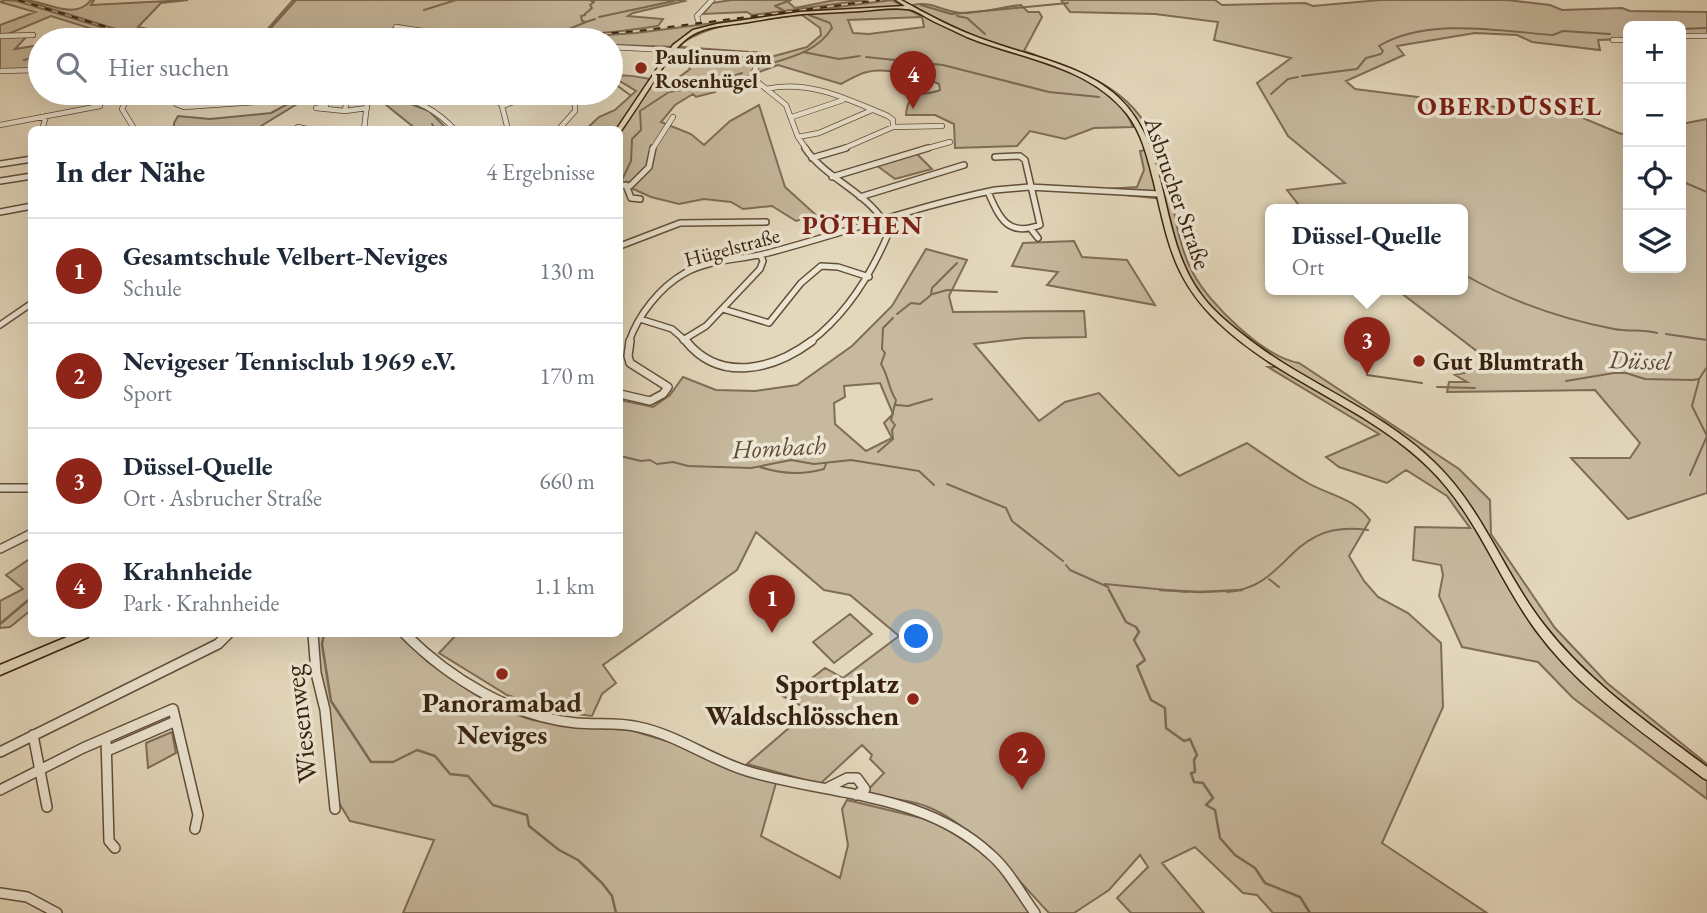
<!DOCTYPE html>
<html lang="de">
<head>
<meta charset="utf-8">
<style>
  body { margin:0; font-family:"EB Garamond",serif; background:#f2f2f3; color:#1f2937 }
  .controls { position:absolute; right:21px; top:21px; display:grid; overflow:hidden; border-radius:10px; box-shadow:0 7px 28px #0002 }
  .controls button { width:63px; height:63px; display:grid; place-items:center; padding:0; border:0; border-bottom:2px solid #e0e1e3; background:#fff; color:#1f2937; font:35px sans-serif }
  .you { position:absolute; left:917px; top:637px; width:24px; height:24px; margin:-18px; border:5px solid #fff; border-radius:50%; background:#1a73e8; box-shadow:0 0 0 10px #1a73e833 }
  .badge { display:grid; place-items:center; width:46px; height:46px; border-radius:50%; background:#8f2418; color:#fff; font-size:23px; font-weight:700 }
  .pin { position:absolute; translate:-50% -58px; filter:drop-shadow(0 2px 4px #0008) }
  .pin::after { content:''; position:absolute; top:37px; width:24px; height:21px; background:inherit; clip-path:polygon(0 0,100% 0,50% 100%) }
  .popup { position:absolute; left:1265px; top:204px; width:203px; height:91px; box-sizing:border-box; display:grid; place-content:center; border-radius:10px; background:#fff; filter:drop-shadow(0 2px 5px #0005); font-size:23px; white-space:nowrap; color:#747a83 }
  .popup b { font-size:26px; color:#1f2937 }
  .popup::after { content:''; position:absolute; left:50%; top:100%; margin-left:-14px; border:14px solid transparent; border-top-color:#fff }
  .list { margin:0; padding:0; list-style:none }
  h2 { display:flex; justify-content:space-between; align-items:center; height:91px; margin:0; padding:0 28px; font-size:30px }
  h2 small { font-size:23px; font-weight:400; color:#747a83 }
  .list li { display:grid; grid-template-columns:46px 1fr auto; gap:21px; align-items:center; box-sizing:border-box; height:105px; padding:0 28px; border-top:2px solid #e0e1e3 }
  .list b { display:block; font-size:26px; white-space:nowrap }
  .list p { margin:0; font-size:23px; white-space:nowrap; color:#747a83 }
  .list em { font-size:23px; font-style:normal; color:#747a83 }
  .icon { flex:none; width:38px; height:38px; fill:none; stroke:currentColor; stroke-width:2; stroke-linecap:round; stroke-linejoin:round }
  .map { position:relative; flex:none; width:1707px; height:913px; overflow:hidden }
  .search { position:absolute; background:#fff; box-shadow:0 7px 28px #0002; left:28px; top:28px; width:595px; height:77px; display:flex; align-items:center; gap:18px; box-sizing:border-box; padding:0 24px; border-radius:38px; color:#747a83; font-size:26px }
  .panel { position:absolute; background:#fff; box-shadow:0 7px 28px #0002; left:28px; top:126px; width:595px; height:511px; border-radius:10px }
  .map>svg:first-child { display:block }
  .green { fill:#c7b99e; stroke:#7f6d56; stroke-width:2; fill-rule:evenodd }
  .lines { fill:none; stroke-linecap:round; stroke-linejoin:round }
  .stream-far1 { stroke:#7b6a53; stroke-width:2 }
  .stream { stroke:#7b6a53; stroke-width:2.5 }
  .minor-far3-casing { stroke:#624f3a; stroke-width:6 }
  .minor-far2-casing { stroke:#624f3a; stroke-width:8 }
  .minor-far1-casing { stroke:#624f3a; stroke-width:10 }
  .minor-casing { stroke:#624f3a; stroke-width:12 }
  .major-casing { stroke:#37210e; stroke-width:3 }
  .minor-far3 { stroke:#ede6d3; stroke-width:4.5 }
  .minor-far2 { stroke:#ede6d3; stroke-width:5 }
  .minor-far1 { stroke:#ede6d3; stroke-width:7 }
  .minor { stroke:#ede6d3; stroke-width:9 }
  .major { fill:#e4d8bc; fill-rule:evenodd }
  .rail { stroke:#37210e; stroke-width:2; stroke-dasharray:7 7; stroke-linecap:butt }
  .poi-dot { fill:#8f2418; stroke:#ede6d3; stroke-width:2.5 }
  .labels { text-anchor:middle; dominant-baseline:central; stroke-width:7; stroke-linejoin:round; paint-order:stroke }
  .far-poi-label { font-size:21px; font-weight:bold; fill:#37210e; stroke:#ede6d3; text-anchor:start }
  .far-street-label { font-size:21px; fill:#37210e; stroke:#ede6d3 }
  .street-label { font-size:24px; fill:#37210e; stroke:#ede6d3 }
  .poi-label { font-size:24px; font-weight:bold; fill:#37210e; stroke:#ede6d3; text-anchor:start }
  .far-district-label { font-size:26px; font-weight:bold; letter-spacing:2px; fill:#7a1f14; stroke:#ede6d3 }
  .water-label { font-size:26px; font-style:italic; fill:#5f4b36; stroke:#ede6d3 }
  .near-poi-label { font-size:28px; font-weight:bold; fill:#37210e; stroke:#ede6d3; text-anchor:end }
  .near-street-label { font-size:28px; fill:#37210e; stroke:#ede6d3 }
</style>
</head>
<body>
<div class="map">
<svg width="1707" height="913" viewBox="0 0 1707 913">
  <rect width="100%" height="100%" fill="#e4d8bc"/>
  <filter id="stains"><feTurbulence type="fractalNoise" baseFrequency=".00286" numOctaves="4"/><feColorMatrix values="0 0 0 0 .2 0 0 0 0 .09 0 0 0 0 .02 0 0 0 .5 -.17"/></filter>
  <radialGradient id="worn" r=".72"><stop offset=".6" stop-color="#630" stop-opacity="0"/><stop offset="1" stop-color="#630" stop-opacity=".3"/></radialGradient>
  <!-- green -->
  <path class="green" d="M 5,0 L 17,1 L 143,40 L 109,40 L 115,36 L 51,16 L 8,34 L 28,35 L 15,49 L 40,45 L 40,69 L 0,69 L 0,25 L 35,12 L 0,2 Z
    M 23,0 C 45,0 74,22 91,0 L 94,0 L 91,5 L 188,0 L 161,3 L 138,27 L 201,40 L 155,40 L 138,36 Z
    M 293,0 L 683,0 L 685,1 L 633,13 L 628,16 L 663,19 L 658,26 C 588,37 514,40 442,40 L 437,34 L 397,25 L 393,28 L 408,30 L 401,36 L 424,40 L 258,40 Z
    M 732,0 L 786,0 L 795,8 L 835,0 L 866,0 L 752,15 L 747,12 L 703,14 L 712,3 Z
    M 892,0 L 921,16 L 921,11 L 913,5 C 934,0 944,14 966,13 C 984,12 1003,7 1021,5 L 1028,12 L 1039,12 L 1042,17 L 1024,51 C 1073,69 1130,85 1152,137 C 1159,154 1163,172 1169,189 L 1175,195 L 1172,199 C 1176,224 1181,251 1193,273 C 1209,304 1265,358 1299,363 L 1459,469 L 1490,500 L 1491,534 L 1555,628 L 1607,683 L 1707,764 L 1707,799 L 1573,698 L 1538,662 L 1462,647 L 1439,596 L 1443,575 L 1441,565 L 1413,560 L 1415,527 L 1470,528 L 1447,496 L 1406,470 L 1387,483 L 1339,467 L 1326,457 L 1379,434 L 1268,367 L 1289,367 C 1241,334 1195,305 1175,247 C 1170,232 1168,215 1164,199 L 1116,194 L 1106,189 L 1137,187 L 1144,170 L 1140,151 L 1150,149 L 1141,126 L 1129,118 L 1133,127 L 1094,128 L 1065,139 L 1030,131 L 1017,146 L 955,148 L 954,124 L 935,115 L 906,115 C 908,88 923,97 940,90 L 939,84 C 923,76 885,67 867,72 C 858,74 849,80 841,84 L 778,65 L 748,76 L 759,89 L 746,82 L 726,88 L 723,85 L 712,89 L 715,92 L 696,97 L 693,94 L 675,105 L 661,122 L 691,134 L 704,145 L 730,121 L 759,105 L 785,187 L 816,215 L 796,221 L 772,206 L 743,209 L 731,202 L 704,199 L 679,204 L 651,197 L 620,183 L 620,130 L 586,129 L 599,117 L 615,110 L 636,91 L 613,77 C 630,71 659,85 676,79 C 680,77 686,72 690,69 L 686,63 L 668,61 L 680,47 L 611,45 L 611,40 L 536,40 L 636,33 ZM 802,15 L 820,28 L 821,35 L 807,47 L 767,58 L 764,53 L 681,47 L 682,43 C 716,20 761,20 802,15 ZM 922,17 L 924,27 L 869,34 L 853,33 L 848,20 Z
    M 1061,0 L 1215,0 L 1222,5 L 1305,3 L 1313,6 L 1380,0 L 1507,0 L 1550,5 L 1562,10 L 1622,8 L 1630,11 L 1707,12 L 1707,35 L 1681,35 L 1681,26 L 1628,26 L 1628,39 L 1598,40 L 1600,50 L 1532,42 L 1517,35 L 1475,33 L 1397,46 L 1404,55 L 1346,81 L 1355,89 L 1583,118 L 1621,134 L 1628,132 L 1628,268 L 1681,268 L 1681,124 L 1707,119 L 1707,493 L 1628,519 L 1571,458 L 1630,458 L 1640,443 L 1595,390 L 1447,392 L 1449,382 L 1467,382 L 1455,375 L 1488,367 L 1483,356 L 1396,289 L 1463,289 L 1463,209 L 1302,209 L 1287,190 L 1345,183 L 1288,136 L 1257,83 L 1291,58 L 1214,40 L 1218,22 L 1155,14 L 1070,12 Z
    M 308,93 L 315,93 L 256,129 L 174,129 L 174,123 L 178,116 L 210,119 L 271,113 Z
    M 382,93 L 429,111 L 447,129 L 416,129 L 380,100 L 377,95 Z
    M 917,154 L 932,169 L 895,179 L 876,165 Z
    M 1074,241 L 1082,257 L 1127,260 L 1155,305 L 1047,285 L 1058,272 L 1012,266 L 1023,243 Z
    M 926,249 L 967,260 L 949,296 L 953,312 L 1084,311 L 1086,337 L 1025,338 L 974,344 L 1039,421 L 1065,402 L 1099,393 L 1179,476 L 1247,443 C 1266,456 1286,470 1306,482 C 1330,496 1353,497 1370,520 L 1349,556 L 1364,581 L 1378,597 L 1408,613 L 1441,643 L 1443,707 L 1382,843 L 1487,913 L 1273,913 L 1257,895 L 1243,893 L 1195,847 L 1162,863 L 1204,913 L 1131,913 L 1117,898 L 1148,867 L 1140,855 L 1109,890 L 1074,913 L 1049,913 C 1016,878 973,825 928,807 C 909,799 884,798 864,794 L 884,773 L 870,759 L 872,755 L 862,745 L 820,784 L 747,764 L 810,710 L 774,692 L 783,681 L 799,688 L 825,668 L 843,678 L 899,636 L 850,595 L 824,590 L 756,532 L 737,570 L 603,665 L 616,683 L 602,694 L 592,716 L 561,712 L 507,695 L 439,653 L 457,634 L 620,634 L 620,400 L 653,407 L 670,395 L 683,377 L 716,390 L 755,391 L 797,385 L 852,346 L 892,306 ZM 880,383 L 893,414 L 884,423 L 892,438 L 866,451 L 835,424 L 834,403 L 845,397 L 844,386 Z
    M 31,558 L 31,610 L 10,627 L 0,628 L 0,601 L 23,589 L 6,575 Z
    M 850,614 L 872,634 L 834,663 L 813,642 Z
    M 312,634 L 400,634 L 428,662 L 494,707 L 532,720 L 580,727 L 630,730 L 673,743 L 745,775 L 776,783 L 761,836 L 840,878 L 848,845 L 842,809 L 847,800 L 934,821 L 985,854 L 997,866 L 1030,913 L 403,913 L 434,840 L 350,821 L 336,798 Z
    M 172,732 L 176,753 L 148,768 L 146,743 Z"/>
  <g class="lines">
    <!-- stream-far1 -->
    <path class="stream-far1" d="M 921,5 L 951,14
      M 424,10 L 456,0
      M 783,10 L 775,6 L 791,0
      M 585,14 L 592,8 L 590,5 L 594,2 L 590,0
      M 952,14 L 1068,3
      M 957,16 L 967,18 L 985,34
      M 599,17 L 674,1
      M 586,22 L 595,19
      M 1681,29 L 1707,28
      M 557,34 L 586,22 L 582,21 L 581,16 L 585,15
      M 260,40 L 296,0
      M 803,52 L 839,59 L 860,56
      M 866,57 L 943,65 L 1049,92 L 1099,97
      M 24,60 L 40,56
      M 766,65 C 791,57 817,52 832,28 L 830,23 L 809,15
      M 1302,76 L 1357,69 L 1366,58 L 1381,54 L 1383,51 L 1379,46 C 1428,17 1499,31 1553,35 L 1563,31 L 1610,34
      M 611,81 L 630,95
      M 704,86 L 742,73
      M 1271,94 L 1288,79 L 1298,77
      M 432,124 L 436,130
      M 1681,181 L 1707,192
      M 621,182 L 631,161 L 632,139 L 641,130 L 640,111 L 669,92 L 702,87
      M 1463,274 C 1510,301 1561,319 1614,329 C 1629,332 1643,329 1657,333
      M 933,294 L 947,290 L 997,292
      M 897,314 L 911,303 L 920,304 L 931,295 L 932,288 L 957,263
      M 1666,334 L 1707,340
      M 1367,375 L 1422,383
      M 1566,381 L 1614,373 L 1626,373 L 1645,379 L 1693,380 L 1699,379 L 1707,367
      M 1437,387 L 1475,388
      M 896,405 L 908,406 L 932,399
      M 878,452 L 893,439 L 892,430 L 895,425 L 891,420 L 896,400 C 888,388 889,377 881,364 L 885,353 L 882,349 L 883,328 L 893,318
      M 620,456 L 641,461 L 650,460 L 657,464 L 673,462 L 688,466 L 751,468 L 791,460 L 814,464 L 851,460 L 919,471 L 934,485
      M 760,467 C 781,474 803,475 824,469 L 826,464
      M 1690,475 L 1707,436 L 1692,406 L 1699,380
      M 947,484 L 1006,508 L 1012,521 L 1063,561
      M 1066,565 L 1070,570 L 1108,587 L 1110,592
      M 1269,579 L 1279,587
      M 1105,584 L 1187,592
      M 1227,592 C 1292,587 1286,519 1368,530"/>
    <!-- stream -->
    <path class="stream" d="M 1109,590 L 1126,622 L 1136,627 L 1139,632 L 1134,640 L 1145,660 L 1137,666 L 1151,700 L 1165,708 L 1166,728 L 1184,741 L 1190,739 L 1197,755 L 1194,760 L 1195,772 L 1191,773 L 1194,782 L 1203,783 L 1213,798 L 1206,805 L 1215,810 L 1220,838 L 1235,855 L 1255,868 L 1265,883 L 1300,897 L 1310,913
      M 1160,590 L 1200,592 L 1242,590
      M 0,624 L 32,597
      M 324,634 L 322,644 L 331,701 L 371,762 L 393,762 L 417,750 L 435,756 L 450,774 L 468,776 L 493,805 L 527,815 L 529,826 L 559,850 L 578,860 L 602,883 L 612,896 L 616,913"/>
    <defs>
      <path id="minor-far3" d="M 698,20 L 697,16 L 712,0
        M 396,27 L 429,32 L 439,40
        M 0,36 L 33,35
        M 1681,36 L 1707,36
        M 1613,40 L 1628,40
        M 611,47 L 762,55 L 753,74 L 754,79 L 786,105 L 798,137 L 807,150
        M 0,71 L 40,70
        M 766,89 C 809,79 849,100 888,116 L 893,120 L 893,127
        M 130,93 L 122,109 L 135,130
        M 180,93 L 176,104 L 184,107 L 269,101 L 284,93
        M 328,93 L 347,97 L 345,111
        M 390,93 C 416,100 437,110 455,130
        M 492,93 L 502,106 L 508,130
        M 81,97 L 85,93
        M 502,106 L 540,93
        M 324,107 L 326,106 L 316,108 L 345,111 L 367,108
        M 792,117 L 843,100
        M 0,125 L 100,106
        M 42,130 L 46,116
        M 294,130 L 298,127 L 311,130
        M 364,130 L 367,103 L 377,93
        M 558,130 L 575,111 L 575,101 L 569,93
        M 798,137 L 819,133 L 872,110
        M 652,150 L 673,117
        M 840,150 L 893,127 L 942,126
        M 921,150 L 950,142"/>
      <path id="minor-far2" d="M 805,148 C 827,181 875,195 889,232 C 871,275 847,314 810,342
        M 812,158 L 846,148
        M 0,164 L 32,159
        M 832,177 L 928,148
        M 0,181 L 32,176
        M 620,185 L 630,186 L 649,167 L 653,148
        M 626,185 L 631,198 L 640,199
        M 988,192 C 1000,219 1008,237 1040,225 L 1025,160 L 1020,156 L 995,157
        M 860,197 L 964,165
        M 0,212 L 32,206
        M 1031,229 L 1038,238
        M 620,246 L 680,223 L 766,222
        M 723,309 L 769,323 L 801,283 L 821,266 L 838,267 L 869,277
        M 640,319 L 672,329 L 687,342
        M 0,325 L 32,303
        M 683,340 L 706,326 L 760,269 L 763,261 L 761,256
        M 629,342 C 638,315 660,287 685,273 C 710,259 741,260 768,253 C 844,233 918,206 995,190 L 1029,187 L 1159,194"/>
      <path id="minor-far1" d="M 686,341 C 720,383 773,370 812,341
        M 620,394 L 650,401 L 663,394 L 668,387 L 630,363 L 628,356 L 630,341
        M 0,488 L 32,488
        M 0,549 L 32,533"/>
      <path id="minor" d="M 313,634 L 316,673 L 325,710 L 335,809
        M 405,634 C 449,678 512,717 576,723 C 597,725 618,722 639,727 C 677,735 711,760 747,771 C 830,796 923,792 990,854 C 1008,869 1021,894 1035,913
        M 33,735 L 47,807
        M 106,738 L 109,841 L 115,848
        M 107,751 L 176,721
        M 0,752 L 218,644 L 228,634
        M 827,788 L 847,778 L 857,778 L 865,789 L 856,795
        M 0,790 L 83,748 L 173,709 L 198,815 L 195,829
        M 0,893 L 27,897 L 57,913"/>
      <path id="major" d="M 896,0 L 901,0 C 928,15 956,30 985,40 C 1028,56 1084,65 1118,97 C 1172,147 1157,235 1200,293 C 1211,309 1227,322 1242,334 C 1302,383 1379,408 1435,463 C 1483,509 1504,574 1545,626 C 1589,683 1650,724 1707,767 L 1707,780 L 1703,778 C 1644,733 1579,690 1535,629 C 1497,577 1476,513 1428,467 C 1367,407 1281,382 1219,323 C 1173,279 1168,242 1154,183 C 1148,159 1142,133 1127,114 C 1088,65 1021,59 967,37 C 956,32 944,26 933,21 C 925,17 915,9 906,9 C 892,7 876,10 861,11 C 842,12 821,13 802,14 C 782,16 762,20 742,23 C 728,25 712,26 698,32 C 677,41 666,63 654,81 C 643,98 632,115 621,131 L 616,130 L 673,45 L 693,30 L 717,24 L 800,12 L 905,6 Z
        M 74,634 L 89,634 L 88,637 L 0,675 L 0,665 Z"/>
    </defs>
    <!-- minor-far3 casing -->
    <use href="#minor-far3" class="minor-far3-casing"/>
    <!-- minor-far2 casing -->
    <use href="#minor-far2" class="minor-far2-casing"/>
    <!-- minor-far1 casing -->
    <use href="#minor-far1" class="minor-far1-casing"/>
    <!-- minor casing -->
    <use href="#minor" class="minor-casing"/>
    <!-- major casing -->
    <use href="#major" class="major-casing"/>
    <!-- minor-far3 -->
    <use href="#minor-far3" class="minor-far3"/>
    <!-- minor-far2 -->
    <use href="#minor-far2" class="minor-far2"/>
    <!-- minor-far1 -->
    <use href="#minor-far1" class="minor-far1"/>
    <!-- minor -->
    <use href="#minor" class="minor"/>
    <!-- major -->
    <use href="#major" class="major"/>
    <!-- rail -->
    <path class="rail" d="M 18,0 L 149,40
      M 514,40 L 638,31 L 880,0"/>
  </g>
  <!-- markers -->
  <g class="poi-dot">
    <circle cx="641" cy="68" r="7"/>
    <circle cx="1419" cy="361" r="7"/>
    <circle cx="502" cy="674" r="7"/>
    <circle cx="913" cy="699" r="7"/>
  </g>
  <g class="labels">
    <!-- far-poi labels -->
    <g class="far-poi-label">
      <text x="655" y="56">Paulinum am<tspan x="655" dy="24">Rosenhügel</tspan></text>
    </g>
    <!-- far-street labels -->
    <g class="far-street-label">
      <text transform="translate(732 247) rotate(-15)">Hügelstraße</text>
    </g>
    <!-- street labels -->
    <g class="street-label">
      <text transform="translate(1178 193) rotate(71)">Asbrucher Straße</text>
    </g>
    <!-- poi labels -->
    <g class="poi-label">
      <text x="1433" y="361">Gut Blumtrath</text>
    </g>
    <!-- far-district labels -->
    <g class="far-district-label">
      <text x="1510" y="106">OBERDÜSSEL</text>
      <text x="863" y="225">PÖTHEN</text>
    </g>
    <!-- water labels -->
    <g class="water-label">
      <text transform="translate(1640 360) rotate(2)">Düssel</text>
      <text transform="translate(779 447) rotate(-3)">Hombach</text>
    </g>
    <!-- near-poi labels -->
    <g class="near-poi-label">
      <text x="899" y="683">Sportplatz<tspan x="899" dy="32">Waldschlösschen</tspan></text>
      <text x="502" y="702" text-anchor="middle">Panoramabad<tspan x="502" dy="32">Neviges</tspan></text>
    </g>
    <!-- near-street labels -->
    <g class="near-street-label">
      <text transform="translate(300 724) rotate(-97)">Wiesenweg</text>
    </g>
  </g>
  <rect width="100%" height="100%" filter="url(#stains)"/>
  <rect width="100%" height="100%" fill="url(#worn)"/>
</svg>
<div class="controls">
<button>+</button>
<button>−</button>
<button><svg class="icon" aria-label="locate" viewBox="0 0 24 24"><circle cx="12" cy="12" r="6"/><path d="M12 2v4M12 18v4M2 12h4M18 12h4"/></svg></button>
<button><svg class="icon" aria-label="layers" viewBox="0 0 24 24"><path d="M12 4l9 5-9 5-9-5zM3 14l9 5 9-5"/></svg></button>
</div>
<div class="you"></div>
<div class="pin badge" style="left:772px;top:633px">1</div>
<div class="pin badge" style="left:1022px;top:790px">2</div>
<div class="pin badge" style="left:1367px;top:375px">3</div>
<div class="popup"><b>Düssel-Quelle</b>Ort</div>
<div class="pin badge" style="left:913px;top:109px">4</div>
<div class="search"><svg class="icon" aria-label="search" viewBox="0 0 24 24"><circle cx="10" cy="10" r="6"/><path d="M15 15l6 6"/></svg>Hier suchen</div>
<section class="panel">
<h2>In der Nähe<small>4 Ergebnisse</small></h2>
<ul class="list">
<li><span class="badge">1</span><div><b>Gesamtschule Velbert-Neviges</b><p>Schule</p></div><em>130 m</em></li>
<li><span class="badge">2</span><div><b>Nevigeser Tennisclub 1969 e.V.</b><p>Sport</p></div><em>170 m</em></li>
<li><span class="badge">3</span><div><b>Düssel-Quelle</b><p>Ort · Asbrucher Straße</p></div><em>660 m</em></li>
<li><span class="badge">4</span><div><b>Krahnheide</b><p>Park · Krahnheide</p></div><em>1.1 km</em></li>
</ul>
</section>
</div>
</body>
</html>
